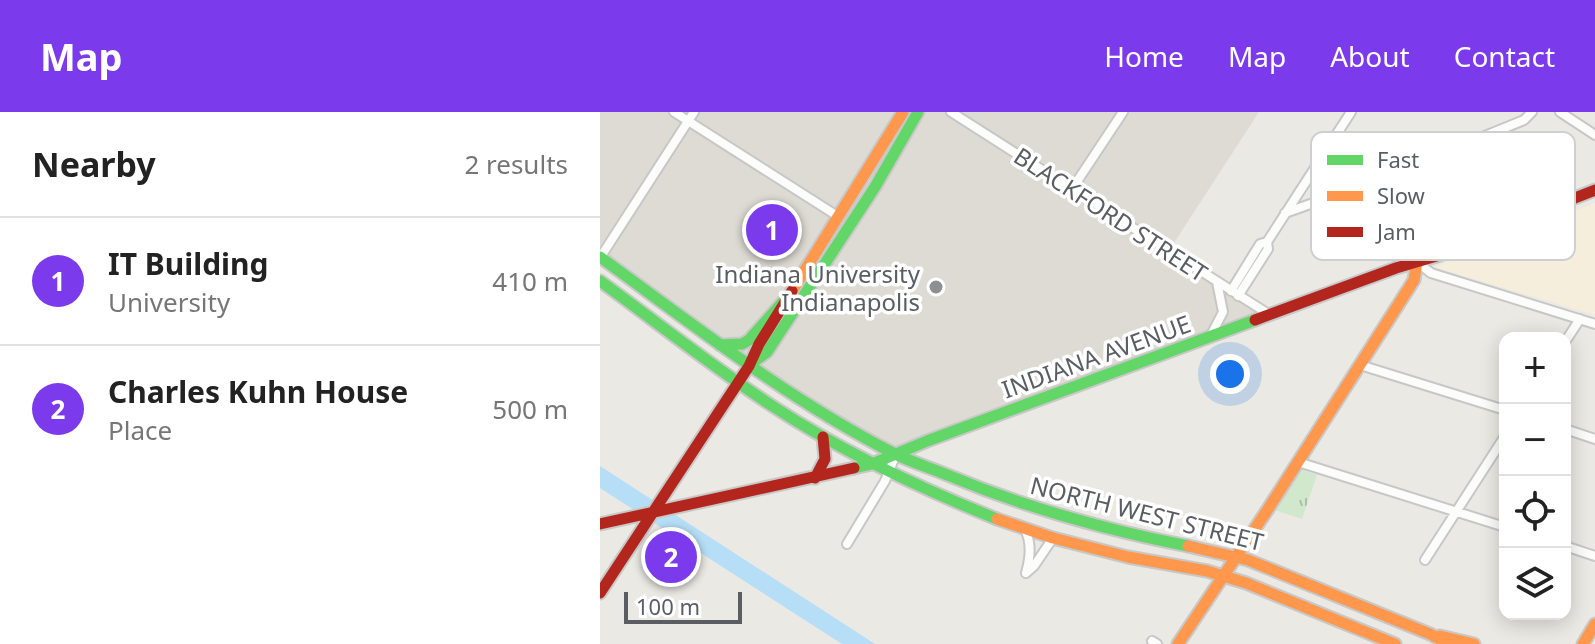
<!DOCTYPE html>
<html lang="en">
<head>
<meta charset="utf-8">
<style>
  body { margin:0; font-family:"Noto Sans",sans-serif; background:#f6f6f6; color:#222 }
  .controls { position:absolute; right:24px; bottom:24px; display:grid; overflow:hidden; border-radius:16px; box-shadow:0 4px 20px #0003 }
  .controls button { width:72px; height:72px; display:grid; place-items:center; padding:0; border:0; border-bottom:2px solid #e0e0e0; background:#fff; color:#222; font:40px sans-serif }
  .scale { position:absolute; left:24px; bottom:20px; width:118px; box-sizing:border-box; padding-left:8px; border:4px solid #5a5e63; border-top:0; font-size:22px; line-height:28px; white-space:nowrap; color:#5a5e63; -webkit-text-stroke:6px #fff; paint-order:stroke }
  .you { position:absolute; left:630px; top:262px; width:28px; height:28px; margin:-20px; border:6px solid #fff; border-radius:50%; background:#1a73e8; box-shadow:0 0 0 12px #1a73e833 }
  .badge { display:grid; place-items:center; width:52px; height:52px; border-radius:50%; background:#7c3aed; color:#fff; font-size:26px; font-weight:700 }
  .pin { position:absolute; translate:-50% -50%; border:4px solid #fff; box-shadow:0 2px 8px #0006 }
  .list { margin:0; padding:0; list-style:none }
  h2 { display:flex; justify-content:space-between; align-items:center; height:104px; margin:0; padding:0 32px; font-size:34px }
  h2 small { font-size:26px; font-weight:400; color:#767676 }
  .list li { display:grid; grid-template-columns:52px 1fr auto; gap:24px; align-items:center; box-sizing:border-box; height:128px; padding:0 32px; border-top:2px solid #e0e0e0 }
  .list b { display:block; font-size:30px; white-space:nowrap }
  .list p { margin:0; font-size:26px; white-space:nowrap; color:#767676 }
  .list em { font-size:26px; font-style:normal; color:#767676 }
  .icon { flex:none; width:44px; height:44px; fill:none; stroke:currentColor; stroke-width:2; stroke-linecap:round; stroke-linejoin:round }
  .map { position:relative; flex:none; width:995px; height:532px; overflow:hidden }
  header { display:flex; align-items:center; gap:48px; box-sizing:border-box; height:112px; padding:0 40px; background:#7c3aed; color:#fff }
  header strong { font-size:38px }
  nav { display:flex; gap:44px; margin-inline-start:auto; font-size:28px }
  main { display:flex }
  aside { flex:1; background:#fff }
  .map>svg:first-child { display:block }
  .commercial { fill:#f6eedc }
  .education { fill:#dedbd4 }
  .grass { fill:url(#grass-tufts) }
  .water { fill:#b6dff7 }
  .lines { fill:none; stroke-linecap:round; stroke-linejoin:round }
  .street-casing { stroke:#c7c7c7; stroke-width:12 }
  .fast-casing { stroke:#c8c8c8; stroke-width:15 }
  .slow-casing { stroke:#c8c8c8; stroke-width:15 }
  .jam-casing { stroke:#c8c8c8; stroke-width:15 }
  .street { stroke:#fcfcfb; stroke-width:8 }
  .fast { stroke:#63d668; stroke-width:11 }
  .slow { stroke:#ff974d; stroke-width:11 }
  .jam { stroke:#b3261e; stroke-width:11 }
  .poi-dot { fill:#8d8f90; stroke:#fff; stroke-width:3 }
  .labels { text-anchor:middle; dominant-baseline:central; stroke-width:7; stroke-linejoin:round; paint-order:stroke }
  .street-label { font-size:24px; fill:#5a5e63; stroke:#fff }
  .poi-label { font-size:24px; fill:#5a5e63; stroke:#fff; text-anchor:end }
  .key { fill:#fff; stroke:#cecfd0; stroke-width:2 }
  .key-label { font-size:22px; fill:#5a5e63 }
</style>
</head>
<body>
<header>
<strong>Map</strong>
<nav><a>Home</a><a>Map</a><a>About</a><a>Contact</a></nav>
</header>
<main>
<aside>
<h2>Nearby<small>2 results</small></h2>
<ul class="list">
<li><span class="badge">1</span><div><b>IT Building</b><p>University</p></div><em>410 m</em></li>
<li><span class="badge">2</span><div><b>Charles Kuhn House</b><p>Place</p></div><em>500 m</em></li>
</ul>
</aside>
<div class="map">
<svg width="995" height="532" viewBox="0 0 995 532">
  <defs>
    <pattern id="grass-tufts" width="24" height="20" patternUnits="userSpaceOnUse" patternTransform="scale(2)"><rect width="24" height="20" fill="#d2e8cd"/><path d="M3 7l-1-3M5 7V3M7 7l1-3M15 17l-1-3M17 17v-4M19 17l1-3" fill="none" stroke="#adbfaa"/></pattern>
  </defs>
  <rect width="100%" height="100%" fill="#ebe9e4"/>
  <!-- commercial -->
  <path class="commercial" d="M 995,91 L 995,203 L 834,155 Z"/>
  <!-- education -->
  <path class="education" d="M 0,0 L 659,0 L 572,134 L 670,203 L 296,342 L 0,146 Z"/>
  <!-- grass -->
  <path class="grass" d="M 700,357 L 717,363 L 702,407 L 674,398 Z"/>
  <!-- water -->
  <path class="water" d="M 0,354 L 275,532 L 242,532 L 0,376 Z"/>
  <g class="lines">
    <defs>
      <path id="street" d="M 74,0 L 239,105
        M 351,0 L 670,203
        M 960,0 L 995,23
        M 472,77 L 523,0
        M 685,101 L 764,73 L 924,8 L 932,0
        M 0,146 L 94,0
        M 817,150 L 831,161 L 995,212
        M 631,179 L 660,132 L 667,130 L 751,0
        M 638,184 L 668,137 L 667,130
        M 610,225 L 623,200 L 617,170
        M 965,230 L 980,207
        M 760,253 L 905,298
        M 965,317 L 995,327
        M 698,350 L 905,415
        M 425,417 C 432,432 430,446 426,461
        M 247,432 L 285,369 L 296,342
        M 965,434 L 995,444
        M 825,448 L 905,324
        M 426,461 L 434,454 L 453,426
        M 552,529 L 557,532"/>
      <path id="fast" d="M 0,145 C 95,214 188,287 293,341 C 311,350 331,356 350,364 C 427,396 506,418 588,434
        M 0,169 C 58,211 114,256 174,295 C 244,341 320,376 397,407
        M 120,233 L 142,232 L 149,228 L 190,182
        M 149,253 L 167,240 L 275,75 L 318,0
        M 254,356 L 272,352 L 327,329 L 655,208"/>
      <path id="slow" d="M 192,179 L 303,0
        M 397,407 L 453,426 L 528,445 L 607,459 L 646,471 L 795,532
        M 588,434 L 648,448 L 830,522 L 848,532
        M 840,524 L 874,532
        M 578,532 L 668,397 L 814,168 L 817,150
        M 983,532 L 995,512"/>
      <path id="jam" d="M 655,208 L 796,156 L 840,143 L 906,113 L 995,78
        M 215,366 L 225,347 L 223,325
        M 0,412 L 254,356
        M 0,481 L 149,254 L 159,232 L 192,179"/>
    </defs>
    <!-- street casing -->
    <use href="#street" class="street-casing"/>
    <!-- fast casing -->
    <use href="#fast" class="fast-casing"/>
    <!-- slow casing -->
    <use href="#slow" class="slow-casing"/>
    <!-- jam casing -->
    <use href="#jam" class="jam-casing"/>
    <!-- street -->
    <use href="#street" class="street"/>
    <!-- fast -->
    <use href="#fast" class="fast"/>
    <!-- slow -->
    <use href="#slow" class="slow"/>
    <!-- jam -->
    <use href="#jam" class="jam"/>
  </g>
  <!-- markers -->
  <circle class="poi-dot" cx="336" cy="175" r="8"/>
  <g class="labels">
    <!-- street labels -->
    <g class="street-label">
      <text transform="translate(511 102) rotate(33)">BLACKFORD STREET</text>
      <text transform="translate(496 244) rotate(-20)">INDIANA AVENUE</text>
      <text transform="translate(547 401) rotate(14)">NORTH WEST STREET</text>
    </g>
    <!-- poi labels -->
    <g class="poi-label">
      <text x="320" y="161">Indiana University<tspan x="320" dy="28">Indianapolis</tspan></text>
    </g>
  </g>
  <!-- legend -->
  <rect x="711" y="20" width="264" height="128" rx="12" class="key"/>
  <rect x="727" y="43" width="36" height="10" fill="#63d668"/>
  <rect x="727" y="79" width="36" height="10" fill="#ff974d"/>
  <rect x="727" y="115" width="36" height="10" fill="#b3261e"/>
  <g class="key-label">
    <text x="777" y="56">Fast</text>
    <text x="777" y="92">Slow</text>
    <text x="777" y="128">Jam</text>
  </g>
</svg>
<div class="controls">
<button>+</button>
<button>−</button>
<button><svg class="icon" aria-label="locate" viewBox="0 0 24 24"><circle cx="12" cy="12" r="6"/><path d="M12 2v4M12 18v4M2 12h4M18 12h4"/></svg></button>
<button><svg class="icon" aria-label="layers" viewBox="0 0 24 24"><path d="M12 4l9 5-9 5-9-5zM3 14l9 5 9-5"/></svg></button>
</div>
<div class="scale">100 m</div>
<div class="you"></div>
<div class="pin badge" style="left:172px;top:118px">1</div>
<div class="pin badge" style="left:71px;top:445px">2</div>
</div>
</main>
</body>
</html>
